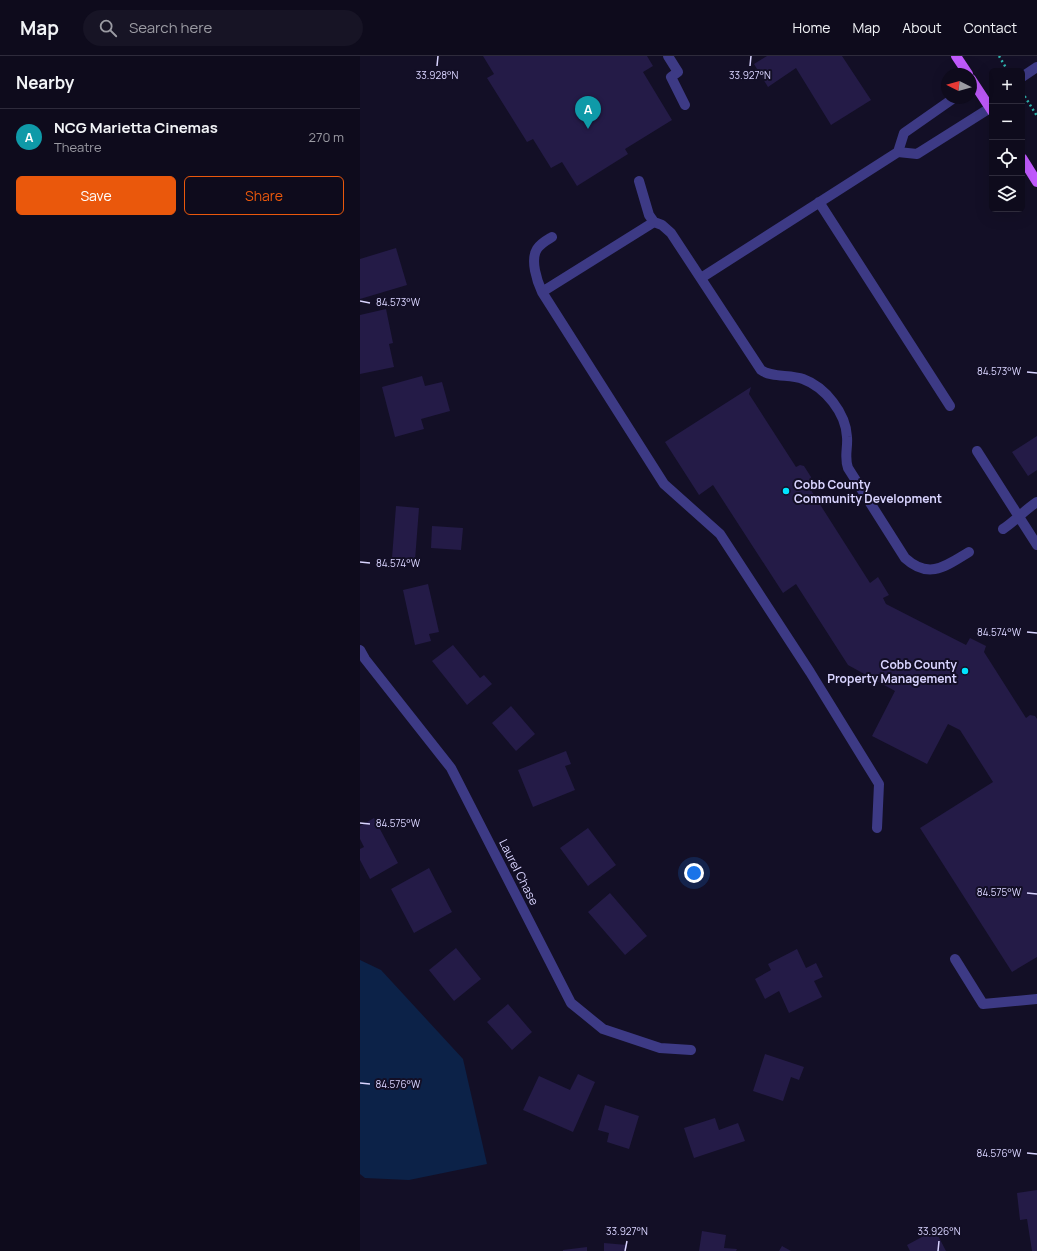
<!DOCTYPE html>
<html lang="en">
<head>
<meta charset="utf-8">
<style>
  body { margin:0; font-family:Manrope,sans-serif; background:#171425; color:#f1f3f6 }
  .controls { position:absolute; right:12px; top:12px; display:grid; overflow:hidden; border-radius:6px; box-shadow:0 4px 16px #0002 }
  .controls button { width:36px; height:36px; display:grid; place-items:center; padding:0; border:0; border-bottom:1px solid #2e2b3b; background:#0e0b1c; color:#f1f3f6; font:20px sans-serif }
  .compass { position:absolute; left:581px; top:12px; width:36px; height:36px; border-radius:50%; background:#0e0b1c; box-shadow:0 4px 16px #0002; rotate:276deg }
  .you { position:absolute; left:334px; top:817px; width:14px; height:14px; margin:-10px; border:3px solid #fff; border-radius:50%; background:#1a73e8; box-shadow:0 0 0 6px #1a73e833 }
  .badge { display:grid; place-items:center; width:26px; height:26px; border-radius:50%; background:#ea580c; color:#fff; font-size:13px; font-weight:700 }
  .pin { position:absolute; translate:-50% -33px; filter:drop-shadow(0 1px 2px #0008) }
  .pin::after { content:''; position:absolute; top:21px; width:14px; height:12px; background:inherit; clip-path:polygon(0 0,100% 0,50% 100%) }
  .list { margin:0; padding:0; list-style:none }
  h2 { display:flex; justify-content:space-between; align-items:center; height:52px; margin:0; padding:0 16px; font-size:17px }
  h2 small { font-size:13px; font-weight:400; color:#9b9ba3 }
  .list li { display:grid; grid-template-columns:26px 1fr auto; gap:12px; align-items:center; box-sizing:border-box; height:56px; padding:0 16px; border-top:1px solid #2e2b3b }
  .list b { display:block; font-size:15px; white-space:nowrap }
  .list p { margin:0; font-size:13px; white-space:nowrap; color:#9b9ba3 }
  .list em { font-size:13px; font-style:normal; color:#9b9ba3 }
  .actions { display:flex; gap:8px; padding:12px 16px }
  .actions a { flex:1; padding:9px 0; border:1px solid #ea580c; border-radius:6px; text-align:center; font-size:14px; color:#ea580c }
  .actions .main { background:#ea580c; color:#fff }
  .icon { flex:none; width:22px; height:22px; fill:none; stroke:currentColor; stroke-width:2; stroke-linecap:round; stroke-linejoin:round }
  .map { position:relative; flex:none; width:677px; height:1195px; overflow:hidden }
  header { display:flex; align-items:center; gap:24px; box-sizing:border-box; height:56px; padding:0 20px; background:#0e0b1c; border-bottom:1px solid #2e2b3b }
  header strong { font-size:19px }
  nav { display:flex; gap:22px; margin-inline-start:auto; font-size:14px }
  .search { width:280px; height:36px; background:#171425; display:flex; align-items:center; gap:10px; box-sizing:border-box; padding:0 14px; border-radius:22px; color:#9b9ba3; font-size:15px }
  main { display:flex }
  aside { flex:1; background:#0e0b1c }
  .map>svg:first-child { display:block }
  .water { fill:#0c2248 }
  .building { fill:#241b47 }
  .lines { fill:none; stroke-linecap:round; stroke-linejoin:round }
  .path { stroke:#2fb8b0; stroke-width:2.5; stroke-dasharray:2 3; stroke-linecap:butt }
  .minor { stroke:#3d3a85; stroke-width:10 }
  .major { stroke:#c25bff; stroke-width:10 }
  .ticks { fill:none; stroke:#d9d4ff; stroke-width:1.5 }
  .poi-dot { fill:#00e5ff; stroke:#130f26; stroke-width:1.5 }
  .labels { text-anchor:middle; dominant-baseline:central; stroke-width:4; stroke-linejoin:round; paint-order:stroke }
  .poi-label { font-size:12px; font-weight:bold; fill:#d9d4ff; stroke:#130f26; text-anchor:start }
  .street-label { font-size:12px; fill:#d9d4ff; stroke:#130f26 }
  .ticks-label { font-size:10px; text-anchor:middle; fill:#d9d4ff; stroke:#130f26; stroke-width:4; stroke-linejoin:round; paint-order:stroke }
</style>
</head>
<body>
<header>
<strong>Map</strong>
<div class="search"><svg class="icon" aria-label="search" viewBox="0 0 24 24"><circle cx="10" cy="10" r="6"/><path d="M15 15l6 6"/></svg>Search here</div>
<nav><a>Home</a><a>Map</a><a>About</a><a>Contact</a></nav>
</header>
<main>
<aside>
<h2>Nearby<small></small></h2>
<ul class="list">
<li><span class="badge" style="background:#0f9aa8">A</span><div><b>NCG Marietta Cinemas</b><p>Theatre</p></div><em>270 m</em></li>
</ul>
<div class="actions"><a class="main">Save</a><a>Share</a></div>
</aside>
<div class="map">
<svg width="677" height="1195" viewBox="0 0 677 1195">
  <rect width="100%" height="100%" fill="#130f26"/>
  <!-- water -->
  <path class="water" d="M 0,904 L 21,914 L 103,1003 L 127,1108 L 49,1124 L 5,1122 L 0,1118 Z"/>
  <!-- building -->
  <path class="building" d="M 123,0 L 287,0 L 293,10 L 283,16 L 312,64 L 265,93 L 268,98 L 217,130 L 202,106 L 191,112 L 173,83 L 167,86 L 127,22 L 134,18 Z
    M 407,0 L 482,0 L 511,44 L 471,69 L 436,12 L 408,31 L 394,8 Z
    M 36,192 L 47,229 L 0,243 L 0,203 Z
    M 26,253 L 33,287 L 29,288 L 34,311 L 0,318 L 0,259 Z
    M 62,320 L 65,330 L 82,326 L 90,355 L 61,363 L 64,373 L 35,381 L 22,331 Z
    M 391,331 L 389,338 L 436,411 L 440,409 L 444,410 L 451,421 L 450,425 L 447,428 L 510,527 L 518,521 L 529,539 L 523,542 L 526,548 L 606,589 L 610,582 L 626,590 L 624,596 L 666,662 L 670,659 L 675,660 L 677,663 L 677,901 L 652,916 L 560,772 L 633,726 L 600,674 L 588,668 L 567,708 L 512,680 L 535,635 L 488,609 L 436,528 L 423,537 L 353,429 L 339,439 L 305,386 Z
    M 677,380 L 677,414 L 668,420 L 652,396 Z
    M 36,450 L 59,452 L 55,504 L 32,502 Z
    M 72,470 L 103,472 L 101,494 L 71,492 Z
    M 68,528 L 79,576 L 69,578 L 71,585 L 55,589 L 43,534 Z
    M 93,589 L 120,622 L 124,619 L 132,628 L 107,649 L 72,605 Z
    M 151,650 L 175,678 L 156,695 L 132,667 Z
    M 206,695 L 211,708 L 205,710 L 215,734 L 173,751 L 158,714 Z
    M 14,762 L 38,807 L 10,823 L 0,804 L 0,793 L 4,791 L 0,783 L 0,770 Z
    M 228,772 L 256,809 L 228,830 L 200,792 Z
    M 69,812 L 92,856 L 54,877 L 31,833 Z
    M 250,837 L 287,880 L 265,899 L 228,856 Z
    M 96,892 L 121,923 L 94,945 L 69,914 Z
    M 437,893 L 446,912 L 456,907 L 463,921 L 454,925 L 462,941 L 429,957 L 419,935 L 405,943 L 395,923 L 411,914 L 408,908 Z
    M 148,948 L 172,976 L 152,994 L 127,966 Z
    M 405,998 L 444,1011 L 439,1024 L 431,1021 L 423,1045 L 393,1035 Z
    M 218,1018 L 235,1026 L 213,1076 L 163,1054 L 179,1020 L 210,1034 Z
    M 245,1049 L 279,1060 L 269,1093 L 247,1086 L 249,1077 L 238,1074 Z
    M 355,1062 L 359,1074 L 378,1067 L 385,1085 L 334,1102 L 324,1072 Z
    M 677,1134 L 677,1195 L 672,1195 L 667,1163 L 660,1164 L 657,1137 Z
    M 575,1174 L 586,1195 L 550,1195 L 547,1189 Z
    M 342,1175 L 366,1179 L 364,1192 L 377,1193 L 376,1195 L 339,1195 Z
    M 244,1187 L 267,1189 L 266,1195 L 244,1195 Z
    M 422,1190 L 431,1195 L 419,1195 Z
    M 227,1191 L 227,1195 L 203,1195 L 203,1194 Z"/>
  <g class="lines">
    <!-- path -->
    <path class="path" d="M 639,0 L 648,15
      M 662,36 L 677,60"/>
    <!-- minor -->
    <path class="minor" d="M 308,0 L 318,16 L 311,21 L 325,49
      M 662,21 L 677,11
      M 538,96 L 544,77 L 594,42
      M 279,125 L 289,159 L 294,166 L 302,169 L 311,177 L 401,314 C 412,322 430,318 443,323 C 465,331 486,357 487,381 C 488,392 484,401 488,412 L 545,502 C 569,524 586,510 609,496
      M 459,146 L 590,350
      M 192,181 C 187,184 181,187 177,193 C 170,204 177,225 182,236 L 294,166
      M 341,222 L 538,96 L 557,98 L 630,52
      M 182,236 L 304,428 L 360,478 L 450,616 L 519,728 L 517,772
      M 617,395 L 677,489
      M 643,473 C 655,465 665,454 677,446
      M 0,594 L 5,603 L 91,712 L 211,947 L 243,973 L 300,992 L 331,994
      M 595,903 L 623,948 L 677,943"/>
    <!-- major -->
    <path class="major" d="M 596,0 L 608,18
      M 611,23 L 632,55
      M 662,102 L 677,126"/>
  </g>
  <!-- ticks -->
  <path class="ticks" d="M 77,10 L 78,0M 390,10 L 391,0M 0,245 L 10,247M 667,316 L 677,317M 0,506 L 10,507M 667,576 L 677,577M 0,767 L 10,768M 667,837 L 677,838M 0,1027 L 10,1028M 667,1097 L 677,1098M 265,1195 L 267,1185M 578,1195 L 579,1185"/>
  <!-- markers -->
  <g class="poi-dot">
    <circle cx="426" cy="435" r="4"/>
    <circle cx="605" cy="615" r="4"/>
  </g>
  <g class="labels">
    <!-- poi labels -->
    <g class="poi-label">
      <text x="434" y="428">Cobb County<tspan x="434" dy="14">Community Development</tspan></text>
      <text x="597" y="608" text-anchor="end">Cobb County<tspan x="597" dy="14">Property Management</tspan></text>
    </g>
    <!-- street labels -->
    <g class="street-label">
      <text transform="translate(159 816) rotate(63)">Laurel Chase</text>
    </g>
  </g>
  <g class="ticks-label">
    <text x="77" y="23">33.928°N</text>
    <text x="390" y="23">33.927°N</text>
    <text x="38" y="250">84.573°W</text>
    <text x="639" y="319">84.573°W</text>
    <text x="38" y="511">84.574°W</text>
    <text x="639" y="580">84.574°W</text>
    <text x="38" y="771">84.575°W</text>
    <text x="639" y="840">84.575°W</text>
    <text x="38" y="1032">84.576°W</text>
    <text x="639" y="1101">84.576°W</text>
    <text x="267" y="1179">33.927°N</text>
    <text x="579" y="1179">33.926°N</text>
  </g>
</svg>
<div class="controls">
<button>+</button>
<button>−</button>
<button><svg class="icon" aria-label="locate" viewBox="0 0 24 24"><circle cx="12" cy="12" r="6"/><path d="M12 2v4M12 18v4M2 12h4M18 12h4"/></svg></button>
<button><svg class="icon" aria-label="layers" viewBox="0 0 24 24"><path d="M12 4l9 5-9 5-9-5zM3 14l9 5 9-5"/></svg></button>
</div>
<svg class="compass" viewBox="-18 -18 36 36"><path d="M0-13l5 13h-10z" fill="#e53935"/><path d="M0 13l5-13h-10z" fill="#9b9ba3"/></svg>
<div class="you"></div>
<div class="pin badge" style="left:228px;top:73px;background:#0f9aa8">A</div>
</div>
</main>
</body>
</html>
